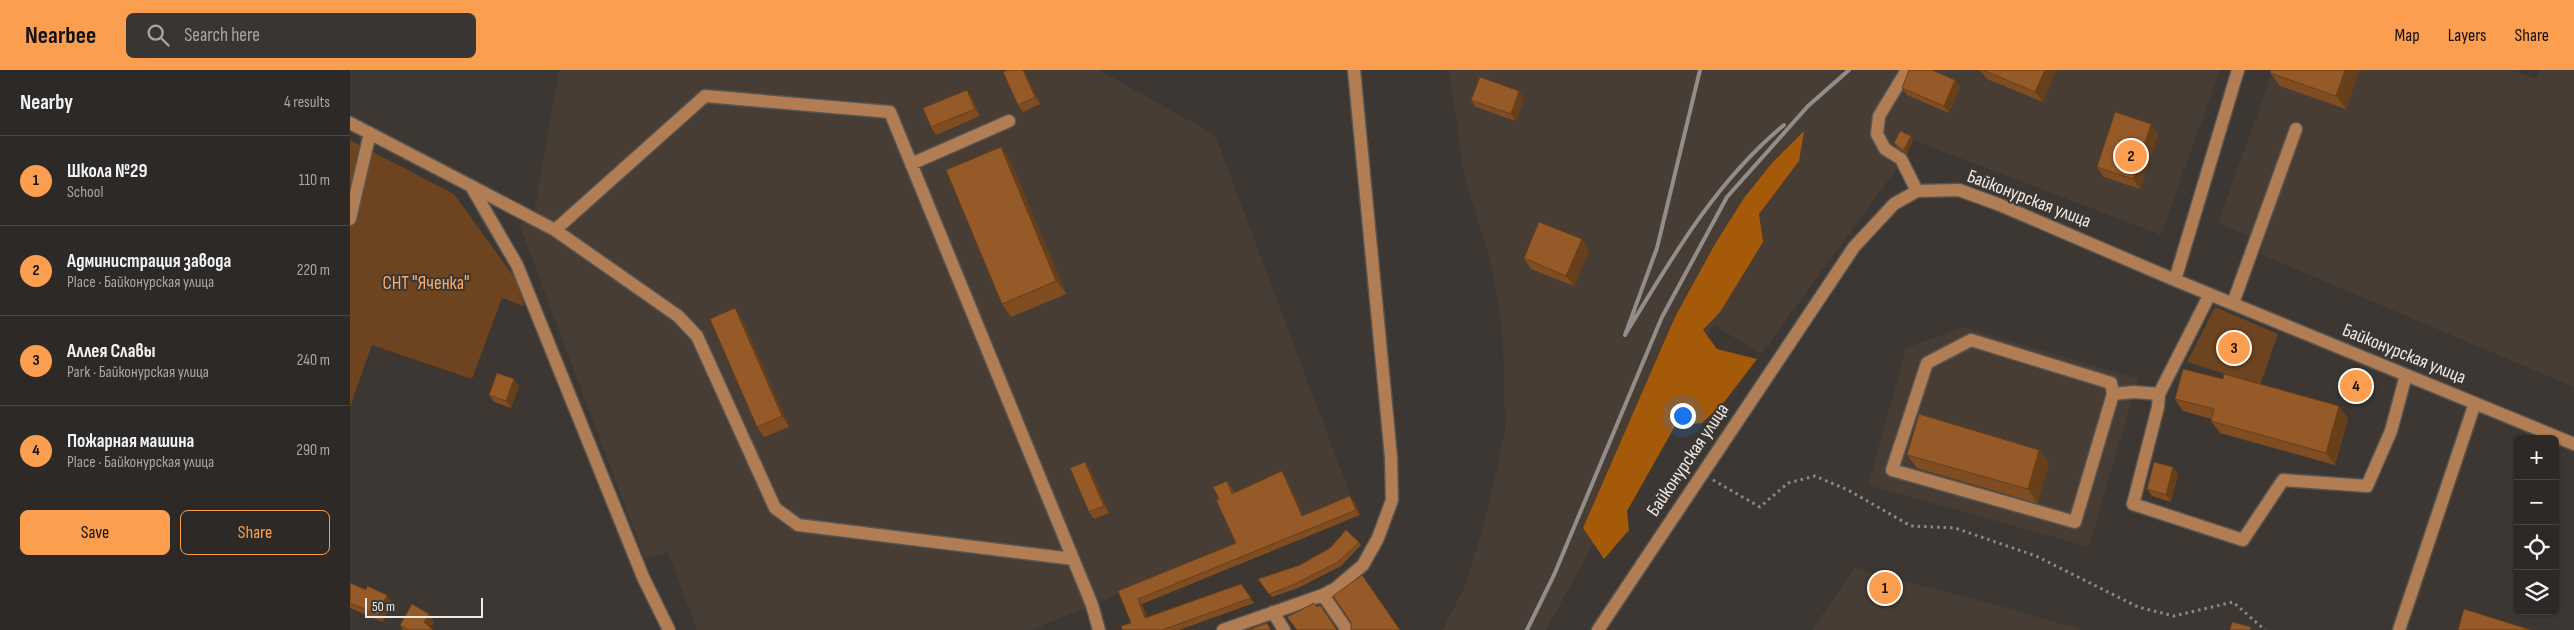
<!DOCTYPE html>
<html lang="en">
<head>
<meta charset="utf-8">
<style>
  body { margin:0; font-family:"Sofia Sans Condensed",sans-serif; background:#393532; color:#f1f3f6 }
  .controls { position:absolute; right:15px; bottom:15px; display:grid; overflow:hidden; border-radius:8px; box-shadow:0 1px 4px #0004 }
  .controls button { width:45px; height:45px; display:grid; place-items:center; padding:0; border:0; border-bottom:1px solid #484543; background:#2d2926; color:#f1f3f6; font:25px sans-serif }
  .scale { position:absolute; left:15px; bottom:12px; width:118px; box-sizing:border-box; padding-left:5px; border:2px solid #eeeae8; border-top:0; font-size:14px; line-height:18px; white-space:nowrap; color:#eeeae8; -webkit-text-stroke:4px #3c3732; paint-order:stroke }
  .you { position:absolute; left:1332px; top:345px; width:18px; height:18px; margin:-12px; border:4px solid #fff; border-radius:50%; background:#1a73e8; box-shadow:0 0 0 8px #1a73e833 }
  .badge { display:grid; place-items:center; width:32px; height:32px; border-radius:50%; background:#fb9e50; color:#111; font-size:16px; font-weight:700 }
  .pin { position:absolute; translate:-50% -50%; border:2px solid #fff; box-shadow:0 1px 5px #0006 }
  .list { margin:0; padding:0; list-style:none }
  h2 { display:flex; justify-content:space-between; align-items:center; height:65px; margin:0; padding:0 20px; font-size:21px }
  h2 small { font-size:16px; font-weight:400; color:#a7a6a7 }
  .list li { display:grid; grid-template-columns:32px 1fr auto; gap:15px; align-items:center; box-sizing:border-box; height:90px; padding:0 20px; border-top:1px solid #484543 }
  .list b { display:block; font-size:19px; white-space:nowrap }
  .list p { margin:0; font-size:16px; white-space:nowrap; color:#a7a6a7 }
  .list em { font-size:16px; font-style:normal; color:#a7a6a7 }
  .actions { display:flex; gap:10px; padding:15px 20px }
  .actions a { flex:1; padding:11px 0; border:1px solid #fb9e50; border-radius:8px; text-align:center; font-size:18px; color:#fb9e50 }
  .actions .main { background:#fb9e50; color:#111 }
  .icon { flex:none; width:28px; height:28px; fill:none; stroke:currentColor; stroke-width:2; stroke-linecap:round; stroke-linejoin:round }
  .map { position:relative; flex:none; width:2224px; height:560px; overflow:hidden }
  header { display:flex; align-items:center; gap:30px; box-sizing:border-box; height:70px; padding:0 25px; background:#fb9e50; color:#111 }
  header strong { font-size:24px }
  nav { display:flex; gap:28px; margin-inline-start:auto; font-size:18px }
  .search { width:350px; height:45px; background:#393532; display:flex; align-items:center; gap:12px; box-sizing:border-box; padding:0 18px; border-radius:8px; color:#a7a6a7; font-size:19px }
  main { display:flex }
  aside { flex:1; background:#2d2926 }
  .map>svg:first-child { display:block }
  .built { fill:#483d34 }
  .green { fill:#6e431f }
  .forest { fill:#a55a09 }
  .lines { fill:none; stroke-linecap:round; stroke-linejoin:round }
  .minor-casing { stroke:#58544f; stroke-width:15 }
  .path { stroke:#8e8985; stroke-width:3; stroke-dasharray:2.5 4; stroke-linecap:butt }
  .minor { stroke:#b07d55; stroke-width:12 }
  .rail { stroke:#928d8a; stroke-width:4 }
  .wall { fill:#804d22 }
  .shaded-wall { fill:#683f1b }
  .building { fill:#955a27; stroke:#683f1b }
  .labels { text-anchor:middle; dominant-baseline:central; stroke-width:4; stroke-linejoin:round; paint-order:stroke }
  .street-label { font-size:19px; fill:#eeeae8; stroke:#3c3732 }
  .park-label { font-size:19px; fill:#fcab6a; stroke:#3c3732 }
</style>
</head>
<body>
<header>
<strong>Nearbee</strong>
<div class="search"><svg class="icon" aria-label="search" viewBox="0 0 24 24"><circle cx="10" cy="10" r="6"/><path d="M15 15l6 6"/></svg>Search here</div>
<nav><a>Map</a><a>Layers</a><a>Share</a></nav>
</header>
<main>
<aside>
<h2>Nearby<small>4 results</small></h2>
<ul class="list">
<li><span class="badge">1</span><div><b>Школа №29</b><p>School</p></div><em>110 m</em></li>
<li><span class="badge">2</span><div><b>Администрация завода</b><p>Place · Байконурская улица</p></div><em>220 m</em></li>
<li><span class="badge">3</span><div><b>Аллея Славы</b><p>Park · Байконурская улица</p></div><em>240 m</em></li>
<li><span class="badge">4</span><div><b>Пожарная машина</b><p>Place · Байконурская улица</p></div><em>290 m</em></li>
</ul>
<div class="actions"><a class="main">Save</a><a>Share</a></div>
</aside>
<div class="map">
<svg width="2224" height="560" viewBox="0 0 2224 560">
  <rect width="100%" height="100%" fill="#3c3732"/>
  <!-- built -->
  <path class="built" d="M 209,0 L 749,0 L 865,65 L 1001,427 L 682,560 L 347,560 L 318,482 L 295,489 L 169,154 L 178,152 L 184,141 Z
    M 1099,0 L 1870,0 L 1811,165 L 1563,70 L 1545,101 L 1411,284 L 1364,255 L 1196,560 L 1092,560 L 1114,519 L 1135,450 L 1155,360 L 1153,270 L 1142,197 L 1113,101 Z
    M 1923,0 L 2162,0 L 2186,9 L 2190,0 L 2224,0 L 2224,317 L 1910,184 L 1914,172 L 1868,153 Z
    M 1614,257 L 1788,309 L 1739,477 L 1518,415 L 1556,278 Z
    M 1504,498 L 1654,537 L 1732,560 L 1462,560 Z"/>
  <!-- green -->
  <path class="green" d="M 0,70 L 104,124 L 175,222 L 173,236 L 152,228 L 122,309 L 22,275 L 0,337 Z
    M 1865,237 L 1928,264 L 1910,315 L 1837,292 Z"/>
  <!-- forest -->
  <path class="forest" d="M 1454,61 L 1449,91 L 1409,144 L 1413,172 L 1370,242 L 1353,260 L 1367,279 L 1407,289 L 1375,331 L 1352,353 L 1325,356 L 1277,441 L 1279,460 L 1254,489 L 1233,458 L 1325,247 L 1365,174 L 1394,128 L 1422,93 Z"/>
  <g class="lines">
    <defs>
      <path id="minor" d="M 1557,0 L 1529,46 L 1527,64 L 1535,79 L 1551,89 L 1567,121
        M 0,53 L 121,116 L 167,195 L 293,507 L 319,560
        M 561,94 L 659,51
        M 121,116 L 205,160 L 355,26 L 540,42 L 742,535 L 749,560
        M 0,149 L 20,63
        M 205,160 L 328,246 L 347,266 L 425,438 L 448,455 L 723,489
        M 1825,210 L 1888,0
        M 1883,233 L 1946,59
        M 1763,324 L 1761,313 L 1621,270 L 1577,293 L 1542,400 L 1725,452 L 1763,324 L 1784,322 L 1809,324 L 1860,224
        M 1809,324 L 1808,337 L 1783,434 L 1893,470 L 1933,410 L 2017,416 L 2041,361 L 2056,305
        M 973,525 L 997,560
        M 923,542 L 934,560
        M 873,560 L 973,525 L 986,518 L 1013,495 L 1028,468 L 1042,430 L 1041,387 L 1004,0
        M 1248,560 L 1504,177 L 1544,134 L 1567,121 L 1609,120 L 1650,135 L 1825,210 L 2224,374
        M 2049,560 L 2125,333"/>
    </defs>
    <!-- minor casing -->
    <use href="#minor" class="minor-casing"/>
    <!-- path -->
    <path class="path" d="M 1363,410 L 1410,437 L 1438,413 L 1465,406 L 1498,420 L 1561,456 L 1605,458 L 1686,486 L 1788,537 L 1824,546 L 1883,532 L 1915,560"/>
    <!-- minor -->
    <use href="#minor" class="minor"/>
    <!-- rail -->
    <path class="rail" d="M 1350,0 L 1307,178 L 1275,265 C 1321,189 1365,112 1434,55
      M 1177,560 L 1204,505 L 1312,247 L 1377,127 L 1458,36 L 1499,0"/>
  </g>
  <!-- wall -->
  <path class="wall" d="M 658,0 L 674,0 L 690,34 L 673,42 L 668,35 Z
    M 1630,0 L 1706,0 L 1693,32 L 1637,9 Z
    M 2009,0 L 1996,39 L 1930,16 L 1920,3 Z
    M 1605,10 L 1610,17 L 1599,43 L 1557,25 L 1552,18 Z
    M 622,27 L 630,46 L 586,65 L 581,57 Z
    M 1174,28 L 1166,51 L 1126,37 L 1121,30 Z
    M 1801,54 L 1808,64 L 1790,119 L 1754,107 L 1747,97 Z
    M 1563,70 L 1557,84 L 1547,77 L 1544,73 Z
    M 651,77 L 660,91 L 716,224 L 661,247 L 652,234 Z
    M 1232,169 L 1239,180 L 1224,216 L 1181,199 L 1174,188 Z
    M 392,249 L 439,357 L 414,367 L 407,357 Z
    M 169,316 L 161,338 L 144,332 L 139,325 Z
    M 1825,329 L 1998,348 L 1985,395 L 1870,363 L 1861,351 L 1862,349 L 1833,341 Z
    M 1557,385 L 1699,393 L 1687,433 L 1567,398 Z
    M 740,399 L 759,443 L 744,449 L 739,442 Z
    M 932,401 L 935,406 L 953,445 L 1004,431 L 1010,445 L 792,534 L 797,547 L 891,514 L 904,533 L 829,560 L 772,560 L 781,553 L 768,521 L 886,473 L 877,411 L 880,416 L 884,423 Z
    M 1828,404 L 1821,432 L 1802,426 L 1797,419 Z
    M 1009,472 L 1011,475 L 991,496 L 948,518 L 922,527 L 908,509 L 950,495 Z
    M 0,513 L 42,532 L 33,552 L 0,538 Z
    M 79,544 L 84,552 L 80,558 L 83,560 L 53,560 L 50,555 Z"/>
  <!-- shaded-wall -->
  <path class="shaded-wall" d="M 673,0 L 674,0 L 675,2 L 690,34 L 685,27 Z
    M 1695,0 L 1706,0 L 1693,32 L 1685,22 Z
    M 1995,0 L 2009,0 L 1996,39 L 1986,26 Z
    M 1605,10 L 1610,17 L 1599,43 L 1594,36 Z
    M 617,20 L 622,27 L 630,46 L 625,39 Z
    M 1169,21 L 1174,28 L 1166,51 L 1161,44 Z
    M 1801,54 L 1808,64 L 1790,119 L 1783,109 Z
    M 1561,66 L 1563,70 L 1557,84 L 1554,80 Z
    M 651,77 L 660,91 L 716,224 L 706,211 Z
    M 1232,169 L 1239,180 L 1224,216 L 1216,206 Z
    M 385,238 L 392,249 L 439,357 L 432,346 Z
    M 164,309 L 169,316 L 161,338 L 156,331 Z
    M 1989,336 L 1998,348 L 1985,395 L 1976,383 Z
    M 1689,380 L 1699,393 L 1687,433 L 1678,419 Z
    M 735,392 L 740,399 L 759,443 L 754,436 Z
    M 1823,397 L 1828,404 L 1821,432 L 1816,425 Z
    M 932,401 L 935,406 L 956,451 L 952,446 Z
    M 1000,426 L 1004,431 L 1010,445 L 1006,440 Z
    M 37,525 L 42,532 L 33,552 L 28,545 Z
    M 788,529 L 792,534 L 799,553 L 795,548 Z
    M 79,544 L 84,552 L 79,559 L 74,552 Z"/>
  <!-- building -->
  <path class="building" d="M 658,0 L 673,0 L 685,27 L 668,35 L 653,2 Z
    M 1559,0 L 1582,0 L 1605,10 L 1594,36 L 1552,18 Z
    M 1633,0 L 1695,0 L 1685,22 Z
    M 1921,0 L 1995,0 L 1986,26 L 1920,3 Z
    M 1130,7 L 1169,21 L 1161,44 L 1121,30 Z
    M 617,20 L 625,39 L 581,57 L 573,38 Z
    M 1765,42 L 1801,54 L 1783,109 L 1747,97 Z
    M 1550,61 L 1561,66 L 1554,80 L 1544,73 Z
    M 651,77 L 706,211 L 652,234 L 596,100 Z
    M 1189,152 L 1232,169 L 1216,206 L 1174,188 Z
    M 385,238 L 432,346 L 407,357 L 360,249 Z
    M 1833,299 L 1873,309 L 1874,304 L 1989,336 L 1976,383 L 1861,351 L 1864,339 L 1825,329 Z
    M 147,303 L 164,309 L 156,331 L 139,325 Z
    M 1569,344 L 1689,380 L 1678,419 L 1557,385 Z
    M 735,392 L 754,436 L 739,442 L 720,398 Z
    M 1804,392 L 1823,397 L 1816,425 L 1797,419 Z
    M 932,401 L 952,446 L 1000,426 L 1006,440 L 788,529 L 795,548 L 891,514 L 901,528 L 812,560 L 772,560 L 771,556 L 781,553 L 768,521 L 886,473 L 866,430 L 869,429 L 863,417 L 877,411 L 882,424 Z
    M 996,460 L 1009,472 L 988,492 L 945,514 L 919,524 L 908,509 L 950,495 L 980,478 Z
    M 1012,505 L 1050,560 L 1001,560 L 1001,552 L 983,526 Z
    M 0,513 L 16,520 L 17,516 L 37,525 L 28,545 L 0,533 Z
    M 964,533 L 967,537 L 970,535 L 987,560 L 947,560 L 937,547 Z
    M 62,534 L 79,544 L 74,552 L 83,560 L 58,560 L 50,555 Z
    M 2114,539 L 2181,560 L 2108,560 Z
    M 1882,552 L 1901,557 L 1900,560 L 1880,560 Z
    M 917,553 L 921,560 L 898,560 Z"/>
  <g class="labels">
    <!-- street labels -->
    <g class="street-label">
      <text transform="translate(1679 129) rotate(21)">Байконурская улица</text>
      <text transform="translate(2054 284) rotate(22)">Байконурская улица</text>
      <text transform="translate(1338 390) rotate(-56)">Байконурская улица</text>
    </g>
    <!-- park labels -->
    <g class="park-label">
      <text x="76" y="213">СНТ "Яченка"</text>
    </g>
  </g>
</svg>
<div class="controls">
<button>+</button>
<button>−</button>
<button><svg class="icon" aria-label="locate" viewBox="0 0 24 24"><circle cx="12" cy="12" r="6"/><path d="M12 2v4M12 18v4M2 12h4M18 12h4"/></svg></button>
<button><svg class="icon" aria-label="layers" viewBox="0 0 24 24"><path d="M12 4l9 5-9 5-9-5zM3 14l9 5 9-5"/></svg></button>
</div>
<div class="scale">50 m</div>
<div class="you"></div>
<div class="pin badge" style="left:1535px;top:518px">1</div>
<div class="pin badge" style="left:1781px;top:86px">2</div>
<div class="pin badge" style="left:1884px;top:278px">3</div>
<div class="pin badge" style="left:2006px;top:316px">4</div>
</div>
</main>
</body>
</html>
